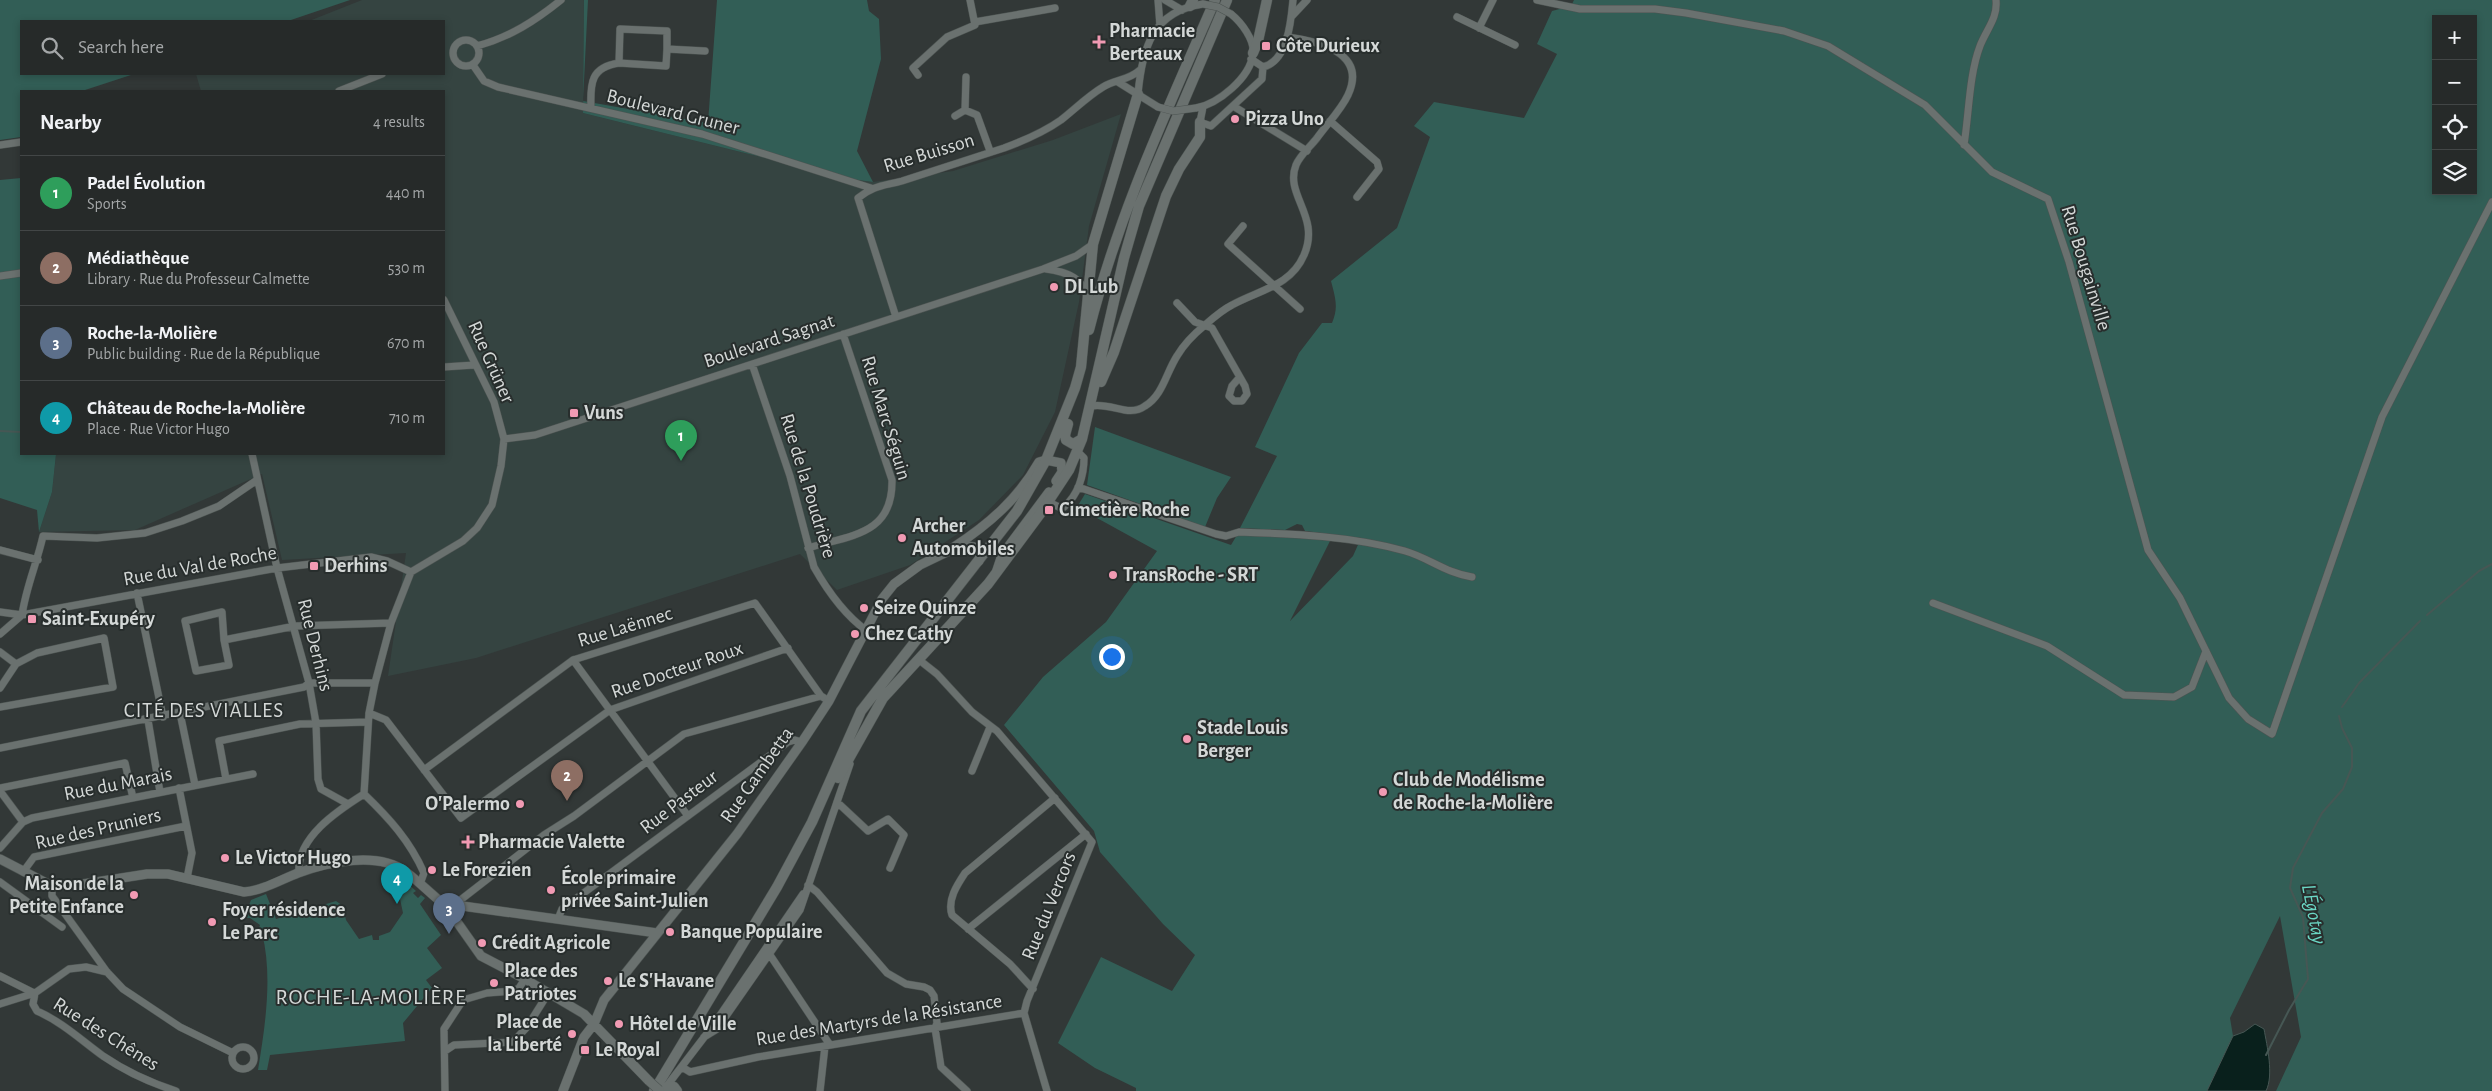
<!DOCTYPE html>
<html lang="en">
<head>
<meta charset="utf-8">
<style>
  body { margin:0; font-family:"Alegreya Sans",sans-serif; background:#323635; color:#f1f3f6 }
  .controls { position:absolute; right:15px; top:15px; display:grid; overflow:hidden; border-radius:0px; box-shadow:0 2px 8px #0003 }
  .controls button { width:45px; height:45px; display:grid; place-items:center; padding:0; border:0; border-bottom:1px solid #424646; background:#262a29; color:#f1f3f6; font:25px sans-serif }
  .you { position:absolute; left:1111px; top:656px; width:18px; height:18px; margin:-12px; border:4px solid #fff; border-radius:50%; background:#1a73e8; box-shadow:0 0 0 8px #1a73e833 }
  .badge { display:grid; place-items:center; width:32px; height:32px; border-radius:50%; background:#f19ab3; color:#fff; font-size:16px; font-weight:700 }
  .pin { position:absolute; translate:-50% -41px; filter:drop-shadow(0 1px 2px #0008) }
  .pin::after { content:''; position:absolute; top:26px; width:18px; height:15px; background:inherit; clip-path:polygon(0 0,100% 0,50% 100%) }
  .list { margin:0; padding:0; list-style:none }
  h2 { display:flex; justify-content:space-between; align-items:center; height:65px; margin:0; padding:0 20px; font-size:21px }
  h2 small { font-size:16px; font-weight:400; color:#a4a7a8 }
  .list li { display:grid; grid-template-columns:32px 1fr auto; gap:15px; align-items:center; box-sizing:border-box; height:75px; padding:0 20px; border-top:1px solid #424646 }
  .list b { display:block; font-size:19px; white-space:nowrap }
  .list p { margin:0; font-size:16px; white-space:nowrap; color:#a4a7a8 }
  .list em { font-size:16px; font-style:normal; color:#a4a7a8 }
  .icon { flex:none; width:28px; height:28px; fill:none; stroke:currentColor; stroke-width:2; stroke-linecap:round; stroke-linejoin:round }
  .map { position:relative; flex:none; width:2492px; height:1091px; overflow:hidden }
  .search { position:absolute; background:#262a29; box-shadow:0 2px 8px #0003; left:20px; top:20px; width:425px; height:55px; display:flex; align-items:center; gap:12px; box-sizing:border-box; padding:0 18px; border-radius:0px; color:#a4a7a8; font-size:19px }
  .panel { position:absolute; background:#262a29; box-shadow:0 2px 8px #0003; left:20px; top:90px; width:425px; height:365px; border-radius:0px }
  .map>svg:first-child { display:block }
  .built { fill:#354441 }
  .green { fill:#325e56; fill-rule:evenodd }
  .water { fill:#09201c; stroke:#465754 }
  .lines { fill:none; stroke-linecap:round; stroke-linejoin:round }
  .stream { stroke:#465754; stroke-width:2 }
  .minor-casing { stroke:#4d5452; stroke-width:8 }
  .tertiary-casing { stroke:#4d5452; stroke-width:10 }
  .secondary-casing { stroke:#4d5452; stroke-width:11 }
  .minor { stroke:#6a716f; stroke-width:7 }
  .tertiary { stroke:#6a716f; stroke-width:9 }
  .secondary { stroke:#6a716f; stroke-width:10 }
  .minor-bridge-casing { stroke:#4d5452; stroke-width:8; stroke-linecap:butt }
  .tertiary-bridge-casing { stroke:#4d5452; stroke-width:10; stroke-linecap:butt }
  .minor-bridge { stroke:#6a716f; stroke-width:7 }
  .tertiary-bridge { stroke:#6a716f; stroke-width:9 }
  .poi-dot { fill:#f19ab3; stroke:#282e2d; stroke-width:2 }
  .labels { text-anchor:middle; dominant-baseline:central; stroke-width:4; stroke-linejoin:round; paint-order:stroke }
  .poi-label { font-size:20px; font-weight:bold; fill:#d4d8d7; stroke:#282e2d; text-anchor:start }
  .street-label { font-size:20px; fill:#d4d8d7; stroke:#282e2d }
  .neighbourhood-label { font-size:21px; letter-spacing:1px; fill:#d4d8d7; stroke:#282e2d }
  .water-label { font-size:21px; font-style:italic; fill:#6bd7c5; stroke:#282e2d }
  .quarter-label { font-size:22px; letter-spacing:1px; fill:#d4d8d7; stroke:#282e2d }
</style>
</head>
<body>
<div class="map">
<svg width="2492" height="1091" viewBox="0 0 2492 1091">
  <rect width="100%" height="100%" fill="#323837"/>
  <!-- built -->
  <path class="built" d="M 362,0 L 584,0 L 583,113 L 850,179 L 873,182 L 953,171 L 1053,140 L 1121,114 L 1089,226 L 1079,302 L 1055,412 L 1023,475 L 979,520 L 910,565 L 837,590 L 800,554 L 476,658 L 388,676 L 406,553 L 282,560 L 262,474 L 135,530 L 39,532 L 52,492 L 56,454 L 444,454 L 444,91 L 201,91 L 196,74 L 444,74 L 444,21 L 309,21 Z"/>
  <!-- green -->
  <path class="green" d="M 0,0 L 350,0 L 288,21 L 21,21 L 21,74 L 134,74 L 82,91 L 21,91 L 21,137 L 0,140 Z
    M 584,0 L 588,0 L 583,101 L 708,123 L 717,0 L 867,0 L 869,11 L 879,19 L 881,59 L 857,151 L 873,182 L 850,179 L 583,113 Z
    M 1574,0 L 2492,0 L 2492,1091 L 2276,1091 L 2301,1037 L 2280,916 L 2230,1018 L 2233,1036 L 2207,1091 L 1136,1091 L 1136,1088 L 1095,1068 L 1058,1043 L 1101,957 L 1172,991 L 1195,955 L 1163,924 L 1100,852 L 1094,831 L 1004,725 L 1043,677 L 1106,622 L 1157,551 L 1077,507 L 1085,494 L 1231,545 L 1237,535 L 1331,539 L 1290,621 L 1353,556 L 1361,538 L 1305,531 L 1302,525 L 1297,524 L 1285,530 L 1240,528 L 1277,456 L 1255,447 L 1299,353 L 1322,323 L 1332,323 C 1339,307 1335,297 1331,281 L 1397,228 L 1430,137 L 1414,126 L 1434,102 L 1524,118 L 1557,54 L 1537,44 L 1552,11 L 1571,6 ZM 2436,19 L 2473,19 L 2473,191 L 2436,191 Z
    M 21,178 L 21,454 L 56,454 L 52,492 L 39,532 L 37,510 L 0,498 L 0,180 Z
    M 1095,427 L 1231,477 L 1217,498 L 1205,527 L 1087,485 Z
    M 394,871 L 416,891 L 413,893 L 418,898 L 421,895 L 425,898 L 420,904 L 441,935 L 427,948 L 442,968 L 426,980 L 432,988 L 403,1023 L 405,1041 L 270,1055 L 267,1070 L 258,1070 C 265,1027 273,976 262,933 L 258,931 L 260,925 L 250,918 L 244,918 L 251,900 L 266,894 L 276,919 L 336,901 L 346,908 L 344,911 L 346,920 L 359,939 L 372,935 L 373,940 L 379,940 L 379,936 L 390,932 L 403,913 Z"/>
  <!-- water -->
  <path class="water" d="M 2255,1024 L 2264,1029 C 2267,1046 2274,1075 2266,1091 L 2207,1091 L 2233,1036 L 2244,1032 Z"/>
  <g class="lines">
    <!-- stream -->
    <path class="stream" d="M 0,431 L 21,432
      M 2427,615 L 2479,571 L 2492,564
      M 2342,707 L 2359,683 L 2420,621
      M 2266,1055 L 2289,1010 L 2308,979 L 2303,917 L 2290,888 L 2293,868 L 2322,813 L 2343,789 L 2352,767 L 2352,748 L 2342,728 L 2339,716"/>
    <defs>
      <path id="minor" d="M 1158,0 L 1160,26
        M 1165,0 L 1182,10
        M 1537,0 L 1580,9 L 1655,9 L 1686,13 L 1784,31 L 1828,46 L 1925,105 L 1992,172 L 2048,199 L 2069,262 L 2148,550 L 2180,598 L 2229,698 L 2248,719 L 2272,734 L 2382,417 L 2492,202
        M 1292,16 L 1307,0
        M 1457,17 L 1515,45
        M 975,22 L 1055,8
        M 1479,28 L 1493,0
        M453 53a13 13 0 1 1 26 0a13 13 0 1 1-26 0Z
        M 477,46 C 510,37 535,21 561,0
        M 667,49 L 667,31 L 620,29 L 619,63 L 666,66 L 667,49 L 705,51
        M 1251,59 L 1263,67 C 1288,61 1291,21 1293,0
        M 473,65 L 484,81 L 498,87 L 702,134 L 871,188
        M 918,75 L 913,68 L 947,37 L 975,25 L 970,0
        M 1118,82 L 1158,107
        M 339,91 L 382,74
        M 1138,94 C 1142,49 1152,11 1203,4
        M 1233,106 L 1307,151
        M 1203,107 L 1200,122 L 1211,126 L 1262,79 L 1263,67
        M 591,108 C 590,83 591,67 619,63
        M 1196,108 C 1218,104 1250,78 1253,54 C 1255,40 1241,22 1231,14
        M 965,110 L 966,77
        M 955,116 L 965,110 L 977,115 L 990,151
        M 1330,121 L 1377,162 L 1379,169 L 1357,197
        M 0,145 L 21,142
        M 1964,145 C 1969,114 1969,75 1980,46 C 1986,30 1998,18 1996,0
        M 1243,226 L 1228,244 L 1300,309
        M 1046,269 C 1062,271 1082,276 1086,294
        M 0,276 L 21,273
        M 1177,303 L 1195,322 L 1212,328 L 1245,386 L 1247,394 L 1242,401 L 1234,401 L 1229,396 L 1232,386 L 1239,378
        M 896,317 L 858,198 C 874,185 884,186 902,181 C 936,170 970,159 1004,148 C 1023,141 1044,132 1061,120 C 1075,109 1088,96 1103,87 C 1115,79 1128,81 1140,70
        M 752,364 L 790,476 L 814,567 C 827,590 846,616 867,631
        M 444,367 L 474,365
        M 1091,406 C 1112,402 1128,418 1145,406 C 1163,395 1166,373 1177,356 C 1184,344 1194,334 1205,325 C 1213,318 1222,310 1232,305 C 1259,290 1291,286 1304,255 C 1321,216 1284,195 1296,165 C 1300,155 1311,146 1317,138 C 1327,124 1341,110 1348,95 C 1368,52 1317,41 1287,37
        M 504,439 L 535,435 L 1043,269 L 1076,256 L 1093,244
        M 252,454 L 277,568 L 309,683 L 316,723 L 318,779 L 321,789 L 348,804
        M 1078,487 L 1216,534 L 1226,536 L 1239,532 C 1295,534 1351,536 1405,551 C 1429,558 1446,573 1472,577
        M 1048,502 L 1059,507 L 1064,507 C 1078,495 1084,476 1084,458 L 1077,451
        M 808,548 C 851,535 893,535 892,480 L 843,334
        M 0,550 L 38,560
        M 137,593 L 163,717
        M 1933,603 L 2047,646 L 2124,695 L 2174,697 L 2192,687 L 2206,651
        M 0,612 L 22,615
        M 222,612 L 224,640 L 229,665 L 196,671 L 185,621 Z
        M 22,615 C 26,587 37,563 43,536 L 97,538 L 145,533 L 182,521 L 219,506 L 257,480
        M 0,634 L 22,615 L 277,568 L 371,557 L 387,561 L 411,572
        M 224,640 L 295,626 L 391,623
        M 0,652 L 16,664
        M 918,659 L 937,674 L 972,712 L 997,731 L 1092,842 L 1027,1001 L 1024,1013 L 1047,1091
        M 573,660 L 688,816
        M 0,688 L 16,664 L 37,653 L 104,638 L 113,687 L 0,707
        M 180,713 L 195,785
        M 369,713 L 386,720 L 461,818 L 610,710 L 788,648
        M 148,720 L 160,792
        M 0,748 L 304,687 L 309,683 L 375,683
        M 424,770 L 573,660 L 755,603 L 821,696
        M 972,771 L 990,727
        M 226,779 L 219,741 L 300,724 L 368,722
        M 0,788 L 125,763 L 133,798
        M 179,788 L 192,853 L 187,878
        M 0,791 L 23,822
        M 364,794 L 369,713 L 375,683 L 391,623 L 411,572 L 463,541 L 477,528 L 492,505 L 501,466 L 504,439 L 494,402 L 444,300
        M 364,794 C 389,818 410,841 424,873 L 420,884
        M 837,802 L 868,831 L 888,819 L 904,835 L 890,868
        M 0,848 L 23,822 L 32,818 L 253,774
        M 23,872 L 34,857 L 186,826
        M 299,873 C 296,838 337,811 364,794
        M 0,882 L 62,927
        M 808,885 L 817,892 L 887,973 L 906,984 L 924,987 L 930,990 L 934,996 L 937,1023 L 935,1028 L 941,1067 L 967,1091
        M 52,886 L 52,896 L 58,904 L 107,972 L 123,989 L 180,1027 L 233,1053
        M 454,905 L 544,835 L 574,816 L 684,734 L 821,696 L 829,701
        M 558,919 L 562,909 L 788,742 L 795,740 L 802,742
        M 968,929 L 1086,834
        M 768,952 L 830,1045
        M 0,976 L 34,993
        M 1033,989 L 1010,964 L 952,915 C 947,900 957,885 965,873 L 1055,798
        M 35,993 L 33,1004 L 37,1011 C 62,1022 81,1040 103,1056 C 125,1071 151,1083 176,1091
        M 0,1004 L 35,993 L 69,969 L 86,967 L 107,972
        M 704,1037 L 717,1029 L 800,910 L 850,764
        M232 1058a11 11 0 1 1 22 0a11 11 0 1 1-22 0Z
        M 445,1051 L 454,1045 L 513,1042 L 527,1027 L 549,992
        M 682,1067 L 690,1072 L 758,1057 L 1024,1013
        M 666,1087 L 712,1027 L 803,894
        M 445,1091 L 444,1029 L 463,1000 L 487,993 L 512,991 L 519,988 L 525,979
        M 820,1091 L 825,1046"/>
      <path id="tertiary" d="M 954,547 C 989,524 1018,499 1039,462 L 1046,460 L 1061,463 L 1062,472 L 1056,481
        M 997,570 L 1002,555 L 1049,492
        M 0,859 L 52,886 L 83,884 L 147,874 L 168,874 L 244,892 C 264,890 280,880 298,873 C 328,862 378,851 406,872 C 418,881 429,892 441,902 L 448,904 L 657,933
        M 448,904 L 450,912 L 481,956 L 525,979 L 584,1014 L 649,1081
        M 563,1091 L 584,1037 L 594,1024 L 604,1000 L 737,834 L 802,742 L 829,701 L 882,599 L 894,584 L 920,565 L 947,552 L 967,546 L 974,547 L 980,555 L 979,561"/>
      <path id="secondary" d="M 1190,6 L 1193,0
        M 1253,53 L 1258,41 L 1267,0
        M 1089,330 C 1119,212 1167,111 1215,0
        M 1101,382 L 1114,352 L 1166,196 L 1179,169 L 1200,137 L 1200,122
        M 1068,424 L 1065,435 L 1066,440 L 1073,444 L 1082,439
        M 838,778 L 883,698 L 988,584 L 1040,514 L 1069,470 L 1082,439 L 1124,258 L 1139,206 L 1227,0
        M 654,1091 L 777,887 L 812,822 L 861,711 L 1017,511 L 1046,460 L 1075,388 L 1081,367 L 1093,244 L 1138,94
        M 663,1091 L 669,1086 L 674,1087 L 677,1091"/>
    </defs>
    <!-- minor casing -->
    <use href="#minor" class="minor-casing"/>
    <!-- tertiary casing -->
    <use href="#tertiary" class="tertiary-casing"/>
    <!-- secondary casing -->
    <use href="#secondary" class="secondary-casing"/>
    <!-- minor -->
    <use href="#minor" class="minor"/>
    <!-- tertiary -->
    <use href="#tertiary" class="tertiary"/>
    <!-- secondary -->
    <use href="#secondary" class="secondary"/>
    <defs>
      <path id="minor-bridge" d="M 1203,4 L 1218,7 L 1231,14
        M 1158,107 L 1173,111 L 1196,108"/>
      <path id="tertiary-bridge" d="M 649,1081 L 659,1090"/>
    </defs>
    <!-- minor-bridge casing -->
    <use href="#minor-bridge" class="minor-bridge-casing"/>
    <!-- tertiary-bridge casing -->
    <use href="#tertiary-bridge" class="tertiary-bridge-casing"/>
    <!-- minor-bridge -->
    <use href="#minor-bridge" class="minor-bridge"/>
    <!-- tertiary-bridge -->
    <use href="#tertiary-bridge" class="tertiary-bridge"/>
  </g>
  <!-- markers -->
  <g class="poi-dot">
    <path d="M1096.5 34.5h5v5h5v5h-5v5h-5v-5h-5v-5h5z"/>
    <rect x="1261" y="41" width="10" height="10" rx="2.5"/>
    <circle cx="1235" cy="119" r="5"/>
    <circle cx="1054" cy="287" r="5"/>
    <rect x="569" y="408" width="10" height="10" rx="2.5"/>
    <rect x="1044" y="505" width="10" height="10" rx="2.5"/>
    <circle cx="902" cy="538" r="5"/>
    <rect x="309" y="561" width="10" height="10" rx="2.5"/>
    <circle cx="1113" cy="575" r="5"/>
    <circle cx="864" cy="608" r="5"/>
    <rect x="27" y="614" width="10" height="10" rx="2.5"/>
    <circle cx="855" cy="634" r="5"/>
    <circle cx="1187" cy="739" r="5"/>
    <circle cx="1383" cy="792" r="5"/>
    <circle cx="520" cy="804" r="5"/>
    <path d="M465.5 834.5h5v5h5v5h-5v5h-5v-5h-5v-5h5z"/>
    <circle cx="225" cy="858" r="5"/>
    <circle cx="432" cy="870" r="5"/>
    <circle cx="551" cy="890" r="5"/>
    <circle cx="134" cy="895" r="5"/>
    <circle cx="212" cy="922" r="5"/>
    <circle cx="670" cy="932" r="5"/>
    <circle cx="482" cy="943" r="5"/>
    <circle cx="608" cy="981" r="5"/>
    <circle cx="494" cy="983" r="5"/>
    <circle cx="619" cy="1024" r="5"/>
    <circle cx="572" cy="1034" r="5"/>
    <rect x="580" y="1045" width="10" height="10" rx="2.5"/>
  </g>
  <g class="labels">
    <!-- poi labels -->
    <g class="poi-label">
      <text x="1109" y="31">Pharmacie<tspan x="1109" dy="23">Berteaux</tspan></text>
      <text x="1276" y="46">Côte Durieux</text>
      <text x="1245" y="119">Pizza Uno</text>
      <text x="1064" y="287">DL Lub</text>
      <text x="584" y="413">Vuns</text>
      <text x="1059" y="510">Cimetière Roche</text>
      <text x="912" y="526">Archer<tspan x="912" dy="23">Automobiles</tspan></text>
      <text x="324" y="566">Derhins</text>
      <text x="1123" y="575">TransRoche - SRT</text>
      <text x="874" y="608">Seize Quinze</text>
      <text x="42" y="619">Saint-Exupéry</text>
      <text x="865" y="634">Chez Cathy</text>
      <text x="1197" y="728">Stade Louis<tspan x="1197" dy="23">Berger</tspan></text>
      <text x="1393" y="780">Club de Modélisme<tspan x="1393" dy="23">de Roche-la-Molière</tspan></text>
      <text x="510" y="804" text-anchor="end">O'Palermo</text>
      <text x="478" y="842">Pharmacie Valette</text>
      <text x="235" y="858">Le Victor Hugo</text>
      <text x="442" y="870">Le Forezien</text>
      <text x="561" y="878">École primaire<tspan x="561" dy="23">privée Saint-Julien</tspan></text>
      <text x="124" y="884" text-anchor="end">Maison de la<tspan x="124" dy="23">Petite Enfance</tspan></text>
      <text x="222" y="910">Foyer résidence<tspan x="222" dy="23">Le Parc</tspan></text>
      <text x="680" y="932">Banque Populaire</text>
      <text x="492" y="943">Crédit Agricole</text>
      <text x="504" y="971">Place des<tspan x="504" dy="23">Patriotes</tspan></text>
      <text x="618" y="981">Le S'Havane</text>
      <text x="562" y="1022" text-anchor="end">Place de<tspan x="562" dy="23">la Liberté</tspan></text>
      <text x="629" y="1024">Hôtel de Ville</text>
      <text x="595" y="1050">Le Royal</text>
    </g>
    <!-- street labels -->
    <g class="street-label">
      <text transform="translate(673 112) rotate(14)">Boulevard Gruner</text>
      <text transform="translate(929 153) rotate(-17)">Rue Buisson</text>
      <text transform="translate(2086 268) rotate(73)">Rue Bougainville</text>
      <text transform="translate(769 341) rotate(-18)">Boulevard Sagnat</text>
      <text transform="translate(491 362) rotate(66)">Rue Grüner</text>
      <text transform="translate(886 418) rotate(73)">Rue Marc Séguin</text>
      <text transform="translate(808 486) rotate(73)">Rue de la Poudrière</text>
      <text transform="translate(200 566) rotate(-10)">Rue du Val de Roche</text>
      <text transform="translate(625 627) rotate(-17)">Rue Laënnec</text>
      <text transform="translate(315 645) rotate(76)">Rue Derhins</text>
      <text transform="translate(677 670) rotate(-19)">Rue Docteur Roux</text>
      <text transform="translate(757 775) rotate(-55)">Rue Gambetta</text>
      <text transform="translate(118 784) rotate(-11)">Rue du Marais</text>
      <text transform="translate(679 802) rotate(-37)">Rue Pasteur</text>
      <text transform="translate(98 829) rotate(-13)">Rue des Pruniers</text>
      <text transform="translate(1049 906) rotate(-68)">Rue du Vercors</text>
      <text transform="translate(879 1020) rotate(-9)">Rue des Martyrs de la Résistance</text>
      <text transform="translate(106 1034) rotate(32)">Rue des Chênes</text>
    </g>
    <!-- neighbourhood labels -->
    <g class="neighbourhood-label">
      <text x="204" y="710">CITÉ DES VIALLES</text>
    </g>
    <!-- water labels -->
    <g class="water-label">
      <text transform="translate(2314 914) rotate(79)">L'Égotay</text>
    </g>
    <!-- quarter labels -->
    <g class="quarter-label">
      <text x="371" y="997">ROCHE-LA-MOLIÈRE</text>
    </g>
  </g>
</svg>
<div class="controls">
<button>+</button>
<button>−</button>
<button><svg class="icon" aria-label="locate" viewBox="0 0 24 24"><circle cx="12" cy="12" r="6"/><path d="M12 2v4M12 18v4M2 12h4M18 12h4"/></svg></button>
<button><svg class="icon" aria-label="layers" viewBox="0 0 24 24"><path d="M12 4l9 5-9 5-9-5zM3 14l9 5 9-5"/></svg></button>
</div>
<div class="you"></div>
<div class="pin badge" style="left:681px;top:461px;background:#2e9e5b">1</div>
<div class="pin badge" style="left:567px;top:801px;background:#8d6e63">2</div>
<div class="pin badge" style="left:449px;top:934px;background:#5c6f8a">3</div>
<div class="pin badge" style="left:397px;top:904px;background:#0f9aa8">4</div>
<div class="search"><svg class="icon" aria-label="search" viewBox="0 0 24 24"><circle cx="10" cy="10" r="6"/><path d="M15 15l6 6"/></svg>Search here</div>
<section class="panel">
<h2>Nearby<small>4 results</small></h2>
<ul class="list">
<li><span class="badge" style="background:#2e9e5b">1</span><div><b>Padel Évolution</b><p>Sports</p></div><em>440 m</em></li>
<li><span class="badge" style="background:#8d6e63">2</span><div><b>Médiathèque</b><p>Library · Rue du Professeur Calmette</p></div><em>530 m</em></li>
<li><span class="badge" style="background:#5c6f8a">3</span><div><b>Roche-la-Molière</b><p>Public building · Rue de la République</p></div><em>670 m</em></li>
<li><span class="badge" style="background:#0f9aa8">4</span><div><b>Château de Roche-la-Molière</b><p>Place · Rue Victor Hugo</p></div><em>710 m</em></li>
</ul>
</section>
</div>
</body>
</html>
